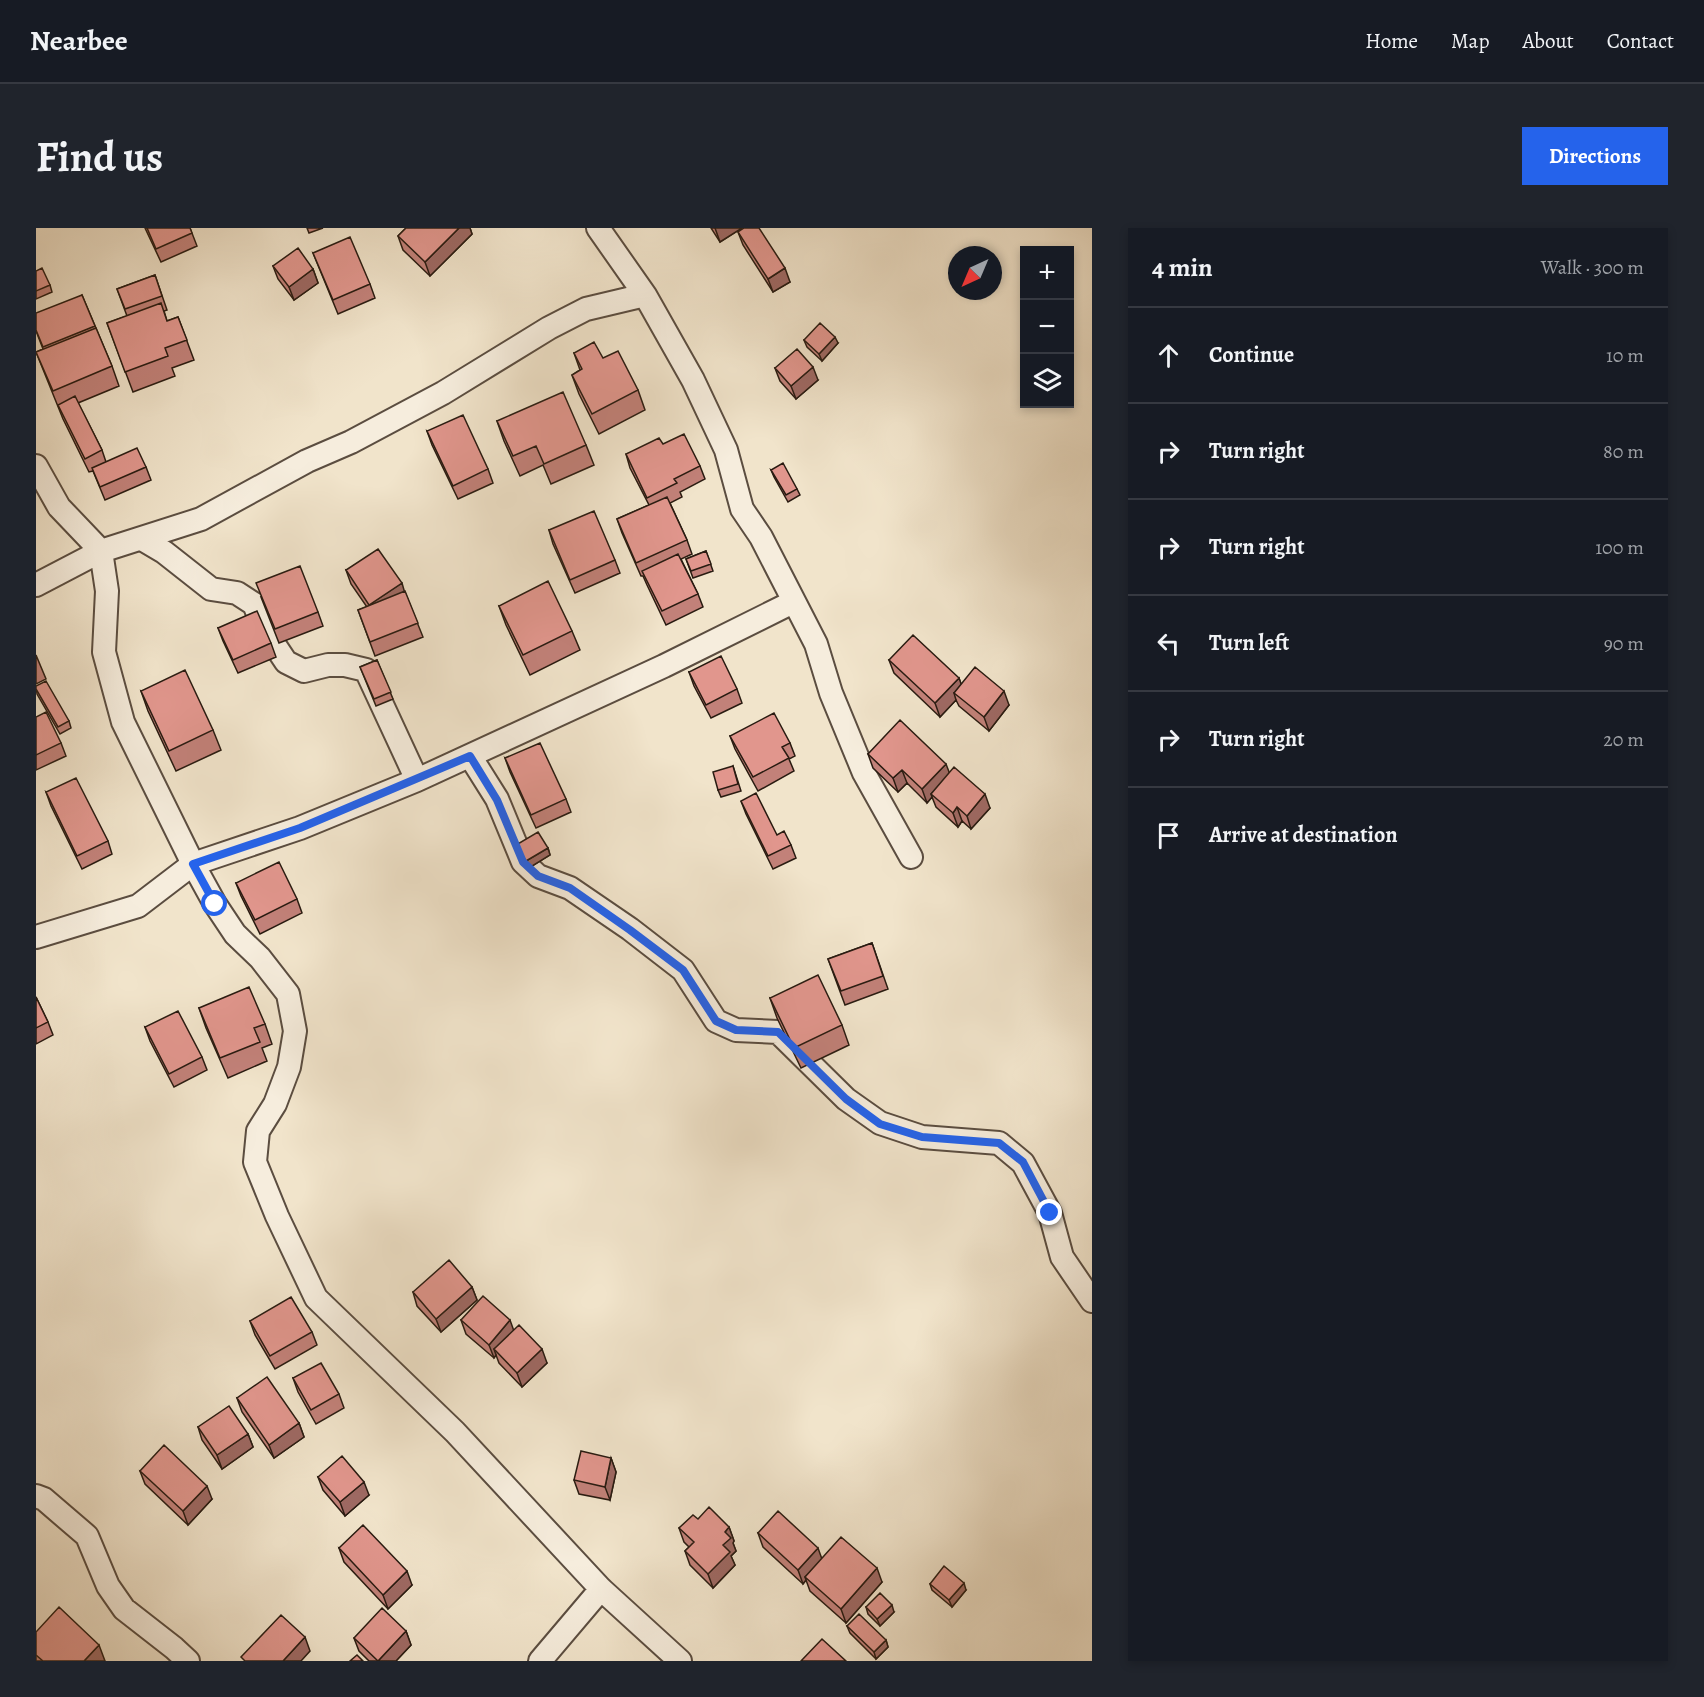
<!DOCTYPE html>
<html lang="en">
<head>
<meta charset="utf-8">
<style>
  body { margin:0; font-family:Alegreya,serif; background:#20242c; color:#f1f3f6 }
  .controls { position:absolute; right:18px; top:18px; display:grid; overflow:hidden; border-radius:0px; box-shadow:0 3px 9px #0003 }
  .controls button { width:54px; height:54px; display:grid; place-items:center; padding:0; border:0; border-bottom:2px solid #363941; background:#171b24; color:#f1f3f6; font:30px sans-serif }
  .compass { position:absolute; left:912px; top:18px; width:54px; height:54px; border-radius:50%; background:#171b24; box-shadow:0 3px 9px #0003; rotate:224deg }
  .stop { position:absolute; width:18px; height:18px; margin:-14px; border:4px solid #2563eb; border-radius:50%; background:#fff }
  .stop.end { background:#2563eb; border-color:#fff; box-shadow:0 2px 6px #0008 }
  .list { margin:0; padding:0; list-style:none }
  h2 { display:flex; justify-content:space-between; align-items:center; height:78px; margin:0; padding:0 24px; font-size:26px }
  h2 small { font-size:20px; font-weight:400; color:#9ea1a6 }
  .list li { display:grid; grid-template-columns:39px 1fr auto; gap:18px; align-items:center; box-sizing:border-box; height:96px; padding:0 24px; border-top:2px solid #363941 }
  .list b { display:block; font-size:22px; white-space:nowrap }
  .list em { font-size:20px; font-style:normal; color:#9ea1a6 }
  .icon { flex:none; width:33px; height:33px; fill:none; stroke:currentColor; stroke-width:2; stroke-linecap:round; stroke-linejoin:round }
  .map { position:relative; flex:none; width:1056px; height:1433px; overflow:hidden; border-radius:0px }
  header { display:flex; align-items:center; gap:36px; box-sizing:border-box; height:84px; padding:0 30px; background:#171b24; border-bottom:2px solid #363941 }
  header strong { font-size:28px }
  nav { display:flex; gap:33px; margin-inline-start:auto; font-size:21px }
  .intro { display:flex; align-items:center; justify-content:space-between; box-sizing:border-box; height:144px; padding:0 36px }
  h1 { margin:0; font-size:42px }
  .button { padding:15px 27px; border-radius:0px; background:#2563eb; color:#fff; font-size:21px; font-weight:700 }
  main { display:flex; gap:36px; padding:0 36px }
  aside { flex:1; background:#171b24; border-radius:0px; box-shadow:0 3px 9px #0003 }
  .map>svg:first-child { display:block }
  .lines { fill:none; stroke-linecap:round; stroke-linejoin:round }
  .street-casing { stroke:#5b4d40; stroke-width:26 }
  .street { stroke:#f6eddd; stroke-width:22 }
  .wall { fill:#c28179; stroke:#291b11; stroke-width:1.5 }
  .shaded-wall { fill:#9e6963; stroke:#291b11; stroke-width:1.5 }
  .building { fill:#e1968d; stroke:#291b11; stroke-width:1.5 }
  .route { stroke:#2563eb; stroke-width:8 }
</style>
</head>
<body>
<header>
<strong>Nearbee</strong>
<nav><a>Home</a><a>Map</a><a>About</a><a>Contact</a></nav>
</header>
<div class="intro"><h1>Find us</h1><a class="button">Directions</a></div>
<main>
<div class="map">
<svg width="1056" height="1433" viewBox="0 0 1056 1433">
  <rect width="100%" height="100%" fill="#f1e4cb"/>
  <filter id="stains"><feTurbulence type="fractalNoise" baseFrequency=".00333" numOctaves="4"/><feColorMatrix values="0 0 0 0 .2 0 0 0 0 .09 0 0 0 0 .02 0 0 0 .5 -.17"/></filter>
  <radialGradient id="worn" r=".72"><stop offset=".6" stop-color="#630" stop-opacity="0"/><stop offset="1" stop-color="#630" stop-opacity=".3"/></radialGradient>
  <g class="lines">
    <defs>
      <path id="street" d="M 562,0 L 609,67
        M 0,238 L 23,279 L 65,323 L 71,363 L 68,424 L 87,494 L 157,636 L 179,676 L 199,706 L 224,730 L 252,766 L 259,803 L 253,839 L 239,876 L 222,903 L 219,934 L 241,988 L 280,1070 L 419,1204 L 565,1361 L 644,1433
        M 106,311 L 128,324 L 175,361 L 201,365 L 218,376 L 228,401 L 250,434 L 268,443 L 292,437 L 309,437 L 330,442 L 381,552
        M 0,357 L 65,323 L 165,291 L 271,233 L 315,214 L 407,165 L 513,100 L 550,81 L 609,67 L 657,152 L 690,222 L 706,281 L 725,309 L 780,416 L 795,465 L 828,545 L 875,629
        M 434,528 L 461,571 L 487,634 L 502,648 L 534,660 L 594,701 L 647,742 L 680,793 L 700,802 L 742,804 L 810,871 L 844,895 L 886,909 L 963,915 L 987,935 L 1014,985 L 1026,1029 L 1056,1073
        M 0,709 L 102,678 L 157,636 L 264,600 L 381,552 L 628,438 L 757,374
        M 0,1268 L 8,1271 L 51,1308 L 72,1358 L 88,1381 L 138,1420 L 152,1433
        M 504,1433 L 565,1361"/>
    </defs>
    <!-- street casing -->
    <use href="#street" class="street-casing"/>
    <!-- street -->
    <use href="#street" class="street"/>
  </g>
  <!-- wall -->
  <path class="wall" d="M 109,0 L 154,0 L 161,18 L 125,34 Z
    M 271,0 L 287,0 L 273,5 Z
    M 370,0 L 434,0 L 436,6 L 394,48 L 367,22 L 362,8 Z
    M 675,0 L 706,0 L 684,14 Z
    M 702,4 L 754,54 L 737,64 L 707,17 Z
    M 277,25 L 334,56 L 339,70 L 302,86 Z
    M 237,38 L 277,41 L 282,55 L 258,72 L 242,51 Z
    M 0,43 L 14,57 L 16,64 L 0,71 Z
    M 119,47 L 131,82 L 128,83 L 131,93 L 142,89 L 158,132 L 136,140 L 139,148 L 97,164 L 71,95 L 91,88 L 81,61 Z
    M 46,67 L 76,138 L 83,158 L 42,175 L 66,222 L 70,234 L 110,239 L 115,252 L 69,272 L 57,243 L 53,244 L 27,191 L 0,124 L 7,121 L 0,103 Z
    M 768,112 L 802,115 L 786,133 L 771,119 Z
    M 538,125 L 567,130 L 602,162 L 609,182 L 563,206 L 543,166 L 536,147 L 544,142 Z
    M 739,140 L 782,152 L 760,171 L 744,153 Z
    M 461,193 L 550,217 L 558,237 L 515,256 L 507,237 L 484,248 L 468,213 Z
    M 391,203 L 452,241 L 457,255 L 422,271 L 396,217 Z
    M 627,216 L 664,238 L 669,251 L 644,264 L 646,269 L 634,275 L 651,312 L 656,326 L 645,331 L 662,366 L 667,379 L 630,397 L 611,357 L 607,348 L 605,348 L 586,305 L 581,291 L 613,277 L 594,240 L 590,226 Z
    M 735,242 L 761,261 L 764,267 L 752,274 L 738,249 Z
    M 513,302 L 579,332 L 584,345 L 539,365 L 517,316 Z
    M 670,323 L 677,343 L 657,350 L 650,331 Z
    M 310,342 L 369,364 L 387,409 L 339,428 L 322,382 L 331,379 L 315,356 Z
    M 225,369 L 282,384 L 287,398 L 243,415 Z
    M 463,378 L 536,403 L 544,422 L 494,447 L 470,397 Z
    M 182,400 L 235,415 L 240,429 L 202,445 L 187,413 Z
    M 0,427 L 10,451 L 0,456 Z
    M 341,432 L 357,471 L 340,478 L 324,439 Z
    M 853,432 L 923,450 L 925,456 L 973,477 L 953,503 L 923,478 L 920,472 L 904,489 L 858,445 Z
    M 653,444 L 701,461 L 706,475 L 675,490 L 658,458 Z
    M 0,458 L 33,493 L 35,500 L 24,506 L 1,466 Z
    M 105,463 L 177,502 L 185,522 L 140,543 L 112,483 Z
    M 0,489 L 25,515 L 30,528 L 0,542 Z
    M 694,508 L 754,515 L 759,528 L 753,531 L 758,543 L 722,563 L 699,521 Z
    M 832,526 L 913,545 L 954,580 L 935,601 L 926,593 L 922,599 L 900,579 L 896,569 L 891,575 L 871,555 L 862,564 L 837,540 Z
    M 469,530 L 530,571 L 535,584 L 500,600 L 474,544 Z
    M 697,538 L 705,563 L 685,569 L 682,562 Z
    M 10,564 L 72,613 L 76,626 L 46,641 L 15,578 Z
    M 705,573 L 741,607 L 755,617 L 760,630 L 737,641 L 710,586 Z
    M 480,617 L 512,620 L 514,627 L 493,640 L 483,624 Z
    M 200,655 L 261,671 L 266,685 L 224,706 L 205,668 Z
    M 836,715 L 852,761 L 809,777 L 792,731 Z
    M 0,769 L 12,794 L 17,807 L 0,816 Z
    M 734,770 L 806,797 L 813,817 L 765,840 L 741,790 Z
    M 163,780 L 229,796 L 236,816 L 226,820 L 231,833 L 192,850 L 170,800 Z
    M 109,799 L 166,829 L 171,842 L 138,859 L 114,813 Z
    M 436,1059 L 441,1072 L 405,1104 L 381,1078 L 377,1064 Z
    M 425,1092 L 478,1102 L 511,1135 L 486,1159 L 463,1135 L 460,1127 L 458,1130 L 430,1106 Z
    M 214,1093 L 276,1104 L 281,1117 L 239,1141 L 219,1107 Z
    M 257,1150 L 303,1166 L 308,1180 L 280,1196 L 262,1164 Z
    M 201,1170 L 263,1195 L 268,1209 L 238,1230 L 206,1184 Z
    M 162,1199 L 212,1206 L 217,1219 L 186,1241 L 166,1212 Z
    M 575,1230 L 580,1244 L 574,1272 L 543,1266 L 538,1252 Z
    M 104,1243 L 176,1271 L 152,1297 L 109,1256 Z
    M 282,1249 L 333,1267 L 309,1288 L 287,1262 Z
    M 662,1291 L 693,1299 L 698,1313 L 697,1315 L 700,1323 L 695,1328 L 699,1337 L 677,1360 L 654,1337 L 649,1323 L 653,1319 L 648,1314 L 643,1300 Z
    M 722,1305 L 786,1330 L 846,1354 L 810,1395 L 774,1363 L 770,1352 L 767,1356 L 727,1319 Z
    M 303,1320 L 376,1357 L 352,1381 L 308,1334 Z
    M 894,1356 L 930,1362 L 916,1379 L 896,1362 Z
    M 830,1379 L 858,1384 L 844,1398 L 832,1386 Z
    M 811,1398 L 850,1412 L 852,1419 L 840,1431 L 814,1405 Z
    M 370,1403 L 375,1417 L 360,1433 L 333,1433 L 323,1423 L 318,1410 Z
    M 0,1404 L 69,1433 L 0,1433 Z"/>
  <!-- shaded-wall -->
  <path class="shaded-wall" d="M 423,0 L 434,0 L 436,6 L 394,48 L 389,34 Z
    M 679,0 L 706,0 L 684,14 Z
    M 749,40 L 754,54 L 737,64 L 732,51 Z
    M 277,41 L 282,55 L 258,72 L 253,59 Z
    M 799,109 L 802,115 L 786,133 L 783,126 Z
    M 777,139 L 782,152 L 760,171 L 755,158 Z
    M 366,355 L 370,369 L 338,390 L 333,377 Z
    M 923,450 L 928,464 L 918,465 L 920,472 L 904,489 L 899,475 Z
    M 968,463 L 973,477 L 953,503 L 948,489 Z
    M 910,536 L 915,549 L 895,566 L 896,569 L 891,575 L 886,561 Z
    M 866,542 L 871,555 L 862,564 L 857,550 Z
    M 949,566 L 954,580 L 935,601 L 931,588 Z
    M 921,579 L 926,593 L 922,599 L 917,585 Z
    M 512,620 L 514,627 L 493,640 L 490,633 Z
    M 436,1059 L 441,1072 L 405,1104 L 400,1091 Z
    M 474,1092 L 479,1106 L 458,1121 L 460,1127 L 458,1130 L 453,1117 Z
    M 506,1121 L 511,1135 L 486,1159 L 481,1145 Z
    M 263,1195 L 268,1209 L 238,1230 L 233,1217 Z
    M 212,1206 L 217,1219 L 186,1241 L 181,1227 Z
    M 575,1230 L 580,1244 L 574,1272 L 569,1259 Z
    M 328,1254 L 333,1267 L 309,1288 L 304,1274 Z
    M 171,1258 L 176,1271 L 152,1297 L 147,1283 Z
    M 693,1299 L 698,1313 L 697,1315 L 700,1323 L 695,1328 L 699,1337 L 677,1360 L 672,1346 L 687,1317 L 689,1304 Z
    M 782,1320 L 787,1334 L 769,1349 L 770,1352 L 767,1356 L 762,1342 Z
    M 841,1340 L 846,1354 L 810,1395 L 805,1381 Z
    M 371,1343 L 376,1357 L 352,1381 L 347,1367 Z
    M 928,1355 L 930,1362 L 916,1379 L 913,1372 Z
    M 856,1377 L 858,1384 L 844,1398 L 841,1391 Z
    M 370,1403 L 375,1417 L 360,1433 L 342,1433 Z
    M 269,1409 L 274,1423 L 265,1433 L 247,1433 Z
    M 850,1412 L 852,1419 L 840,1431 L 838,1424 Z
    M 63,1417 L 69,1433 L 48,1433 Z"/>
  <!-- building -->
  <path class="building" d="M 111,0 L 154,0 L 156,5 L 120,21 Z
    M 370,0 L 423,0 L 389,34 L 362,8 Z
    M 708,0 L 723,0 L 749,40 L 732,51 L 702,4 Z
    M 314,9 L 334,56 L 297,72 L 277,25 Z
    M 262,20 L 277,41 L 253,59 L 237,38 Z
    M 6,40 L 14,57 L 0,63 L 0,43 Z
    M 119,47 L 126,68 L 89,81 L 81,61 Z
    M 46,67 L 59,98 L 7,119 L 0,102 L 0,85 Z
    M 125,75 L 131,93 L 142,89 L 151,112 L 129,120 L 132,128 L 89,144 L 71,95 Z
    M 784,95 L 799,109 L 783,126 L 768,112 Z
    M 60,100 L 76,138 L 17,163 L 0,124 Z
    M 558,114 L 567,130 L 582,123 L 602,162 L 556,186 L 536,147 L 546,141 L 538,125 Z
    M 761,121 L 777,139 L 755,158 L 739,140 Z
    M 527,164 L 550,217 L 508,236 L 500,218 L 477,228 L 461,193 Z
    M 39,168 L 66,222 L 49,231 L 22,177 Z
    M 427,187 L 452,241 L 417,258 L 391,203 Z
    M 648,206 L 664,238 L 638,251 L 641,255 L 611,270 L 590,226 L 623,210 L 627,216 Z
    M 101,220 L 110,239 L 64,259 L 56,240 Z
    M 747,235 L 761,261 L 750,267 L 735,242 Z
    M 631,269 L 651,312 L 600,335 L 581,291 Z
    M 558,283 L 579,332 L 534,352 L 513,302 Z
    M 342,321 L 366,355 L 333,377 L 310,342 Z
    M 670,323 L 675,336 L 655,343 L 650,331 Z
    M 642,326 L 662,366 L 626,383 L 606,343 Z
    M 264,338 L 282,384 L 239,401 L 220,355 Z
    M 512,353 L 536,403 L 487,427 L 463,378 Z
    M 369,363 L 382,395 L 334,414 L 322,382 Z
    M 221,383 L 235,415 L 197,432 L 182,400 Z
    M 877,407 L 923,450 L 899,475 L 853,432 Z
    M 685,428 L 701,461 L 670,477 L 653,444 Z
    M 341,432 L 355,464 L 338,471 L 324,439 Z
    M 939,439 L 968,463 L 948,489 L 918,465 Z
    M 149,442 L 177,502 L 133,523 L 105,463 Z
    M 10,453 L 33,493 L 22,499 L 0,461 L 0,458 Z
    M 10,484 L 25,515 L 0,527 L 0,489 Z
    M 738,485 L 754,515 L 746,519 L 753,530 L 717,549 L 694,508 Z
    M 864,492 L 910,536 L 886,561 L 866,542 L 857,550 L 832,526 Z
    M 504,515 L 530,571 L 495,587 L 469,530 Z
    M 697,538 L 702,556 L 682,562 L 677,544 Z
    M 918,539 L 949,566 L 931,588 L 921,579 L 917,585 L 895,566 Z
    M 40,550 L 72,613 L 41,628 L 10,564 Z
    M 720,565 L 741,607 L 748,603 L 755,617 L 732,628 L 705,573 Z
    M 502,604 L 512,620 L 490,633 L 480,617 Z
    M 243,634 L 261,671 L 219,692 L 200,655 Z
    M 836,715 L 847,748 L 805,763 L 792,731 Z
    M 782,747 L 806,797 L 758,820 L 734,770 Z
    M 213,759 L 229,796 L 218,800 L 224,814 L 184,830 L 163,780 Z
    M 0,769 L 12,794 L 0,800 Z
    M 142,783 L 166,829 L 133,846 L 109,799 Z
    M 413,1032 L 436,1059 L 400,1091 L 377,1064 Z
    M 447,1068 L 474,1092 L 453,1117 L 425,1092 Z
    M 255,1069 L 276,1104 L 234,1128 L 214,1093 Z
    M 483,1097 L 506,1121 L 481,1145 L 458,1121 Z
    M 285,1135 L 303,1166 L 275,1182 L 257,1150 Z
    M 231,1149 L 263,1195 L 233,1217 L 201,1170 Z
    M 193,1178 L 212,1206 L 181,1227 L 162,1199 Z
    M 128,1217 L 171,1258 L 147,1283 L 104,1243 Z
    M 545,1223 L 575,1230 L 569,1259 L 538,1252 Z
    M 306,1228 L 328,1254 L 304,1274 L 282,1249 Z
    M 673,1279 L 693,1299 L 689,1304 L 695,1310 L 687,1317 L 694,1324 L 672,1346 L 649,1323 L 658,1314 L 643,1300 L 657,1287 L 662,1291 Z
    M 742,1283 L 782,1320 L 762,1342 L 722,1305 Z
    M 327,1297 L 371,1343 L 347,1367 L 303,1320 Z
    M 805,1309 L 841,1340 L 805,1381 L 769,1349 Z
    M 908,1338 L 928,1355 L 913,1372 L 894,1356 Z
    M 844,1365 L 856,1377 L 841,1391 L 830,1379 Z
    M 23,1379 L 63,1417 L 48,1433 L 7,1433 L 0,1427 L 0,1404 Z
    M 346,1380 L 370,1403 L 342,1433 L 318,1410 Z
    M 823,1386 L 850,1412 L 838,1424 L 811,1398 Z
    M 245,1387 L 269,1409 L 247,1433 L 209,1433 L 205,1429 Z
    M 786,1411 L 810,1433 L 765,1433 Z
    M 321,1427 L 327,1433 L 314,1433 Z"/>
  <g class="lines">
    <!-- route -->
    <path class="route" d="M 179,676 L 157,636 L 264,600 L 434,528 L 461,572 L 487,634 L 502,648 L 534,660 L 594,702 L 647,742 L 680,793 L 700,802 L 742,804 L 810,871 L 844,896 L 886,909 L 963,915 L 987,934 L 1014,985"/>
  </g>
  <rect width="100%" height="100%" filter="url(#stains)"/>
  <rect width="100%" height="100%" fill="url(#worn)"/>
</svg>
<div class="controls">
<button>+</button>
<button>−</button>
<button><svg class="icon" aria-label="layers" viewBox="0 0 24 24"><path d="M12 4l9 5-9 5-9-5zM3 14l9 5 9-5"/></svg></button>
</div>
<svg class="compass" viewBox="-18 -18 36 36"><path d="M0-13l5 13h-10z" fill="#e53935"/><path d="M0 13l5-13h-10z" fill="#9ea1a6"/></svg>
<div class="stop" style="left:179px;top:676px"></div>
<div class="stop end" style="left:1014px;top:985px"></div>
</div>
<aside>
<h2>4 min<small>Walk · 300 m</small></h2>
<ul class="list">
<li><svg class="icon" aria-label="ahead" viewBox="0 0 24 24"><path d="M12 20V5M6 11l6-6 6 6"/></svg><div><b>Continue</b></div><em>10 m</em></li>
<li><svg class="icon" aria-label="right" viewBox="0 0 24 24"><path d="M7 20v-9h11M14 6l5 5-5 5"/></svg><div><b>Turn right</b></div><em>80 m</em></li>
<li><svg class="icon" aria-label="right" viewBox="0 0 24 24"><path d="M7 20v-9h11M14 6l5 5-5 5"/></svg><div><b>Turn right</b></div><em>100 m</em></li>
<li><svg class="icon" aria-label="left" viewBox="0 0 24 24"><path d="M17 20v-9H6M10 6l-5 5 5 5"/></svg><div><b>Turn left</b></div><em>90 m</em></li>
<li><svg class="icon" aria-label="right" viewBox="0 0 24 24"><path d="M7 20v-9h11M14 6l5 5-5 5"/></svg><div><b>Turn right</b></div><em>20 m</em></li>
<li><svg class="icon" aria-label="arrive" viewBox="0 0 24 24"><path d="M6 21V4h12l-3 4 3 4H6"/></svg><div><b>Arrive at destination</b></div></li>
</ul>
</aside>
</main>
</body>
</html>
